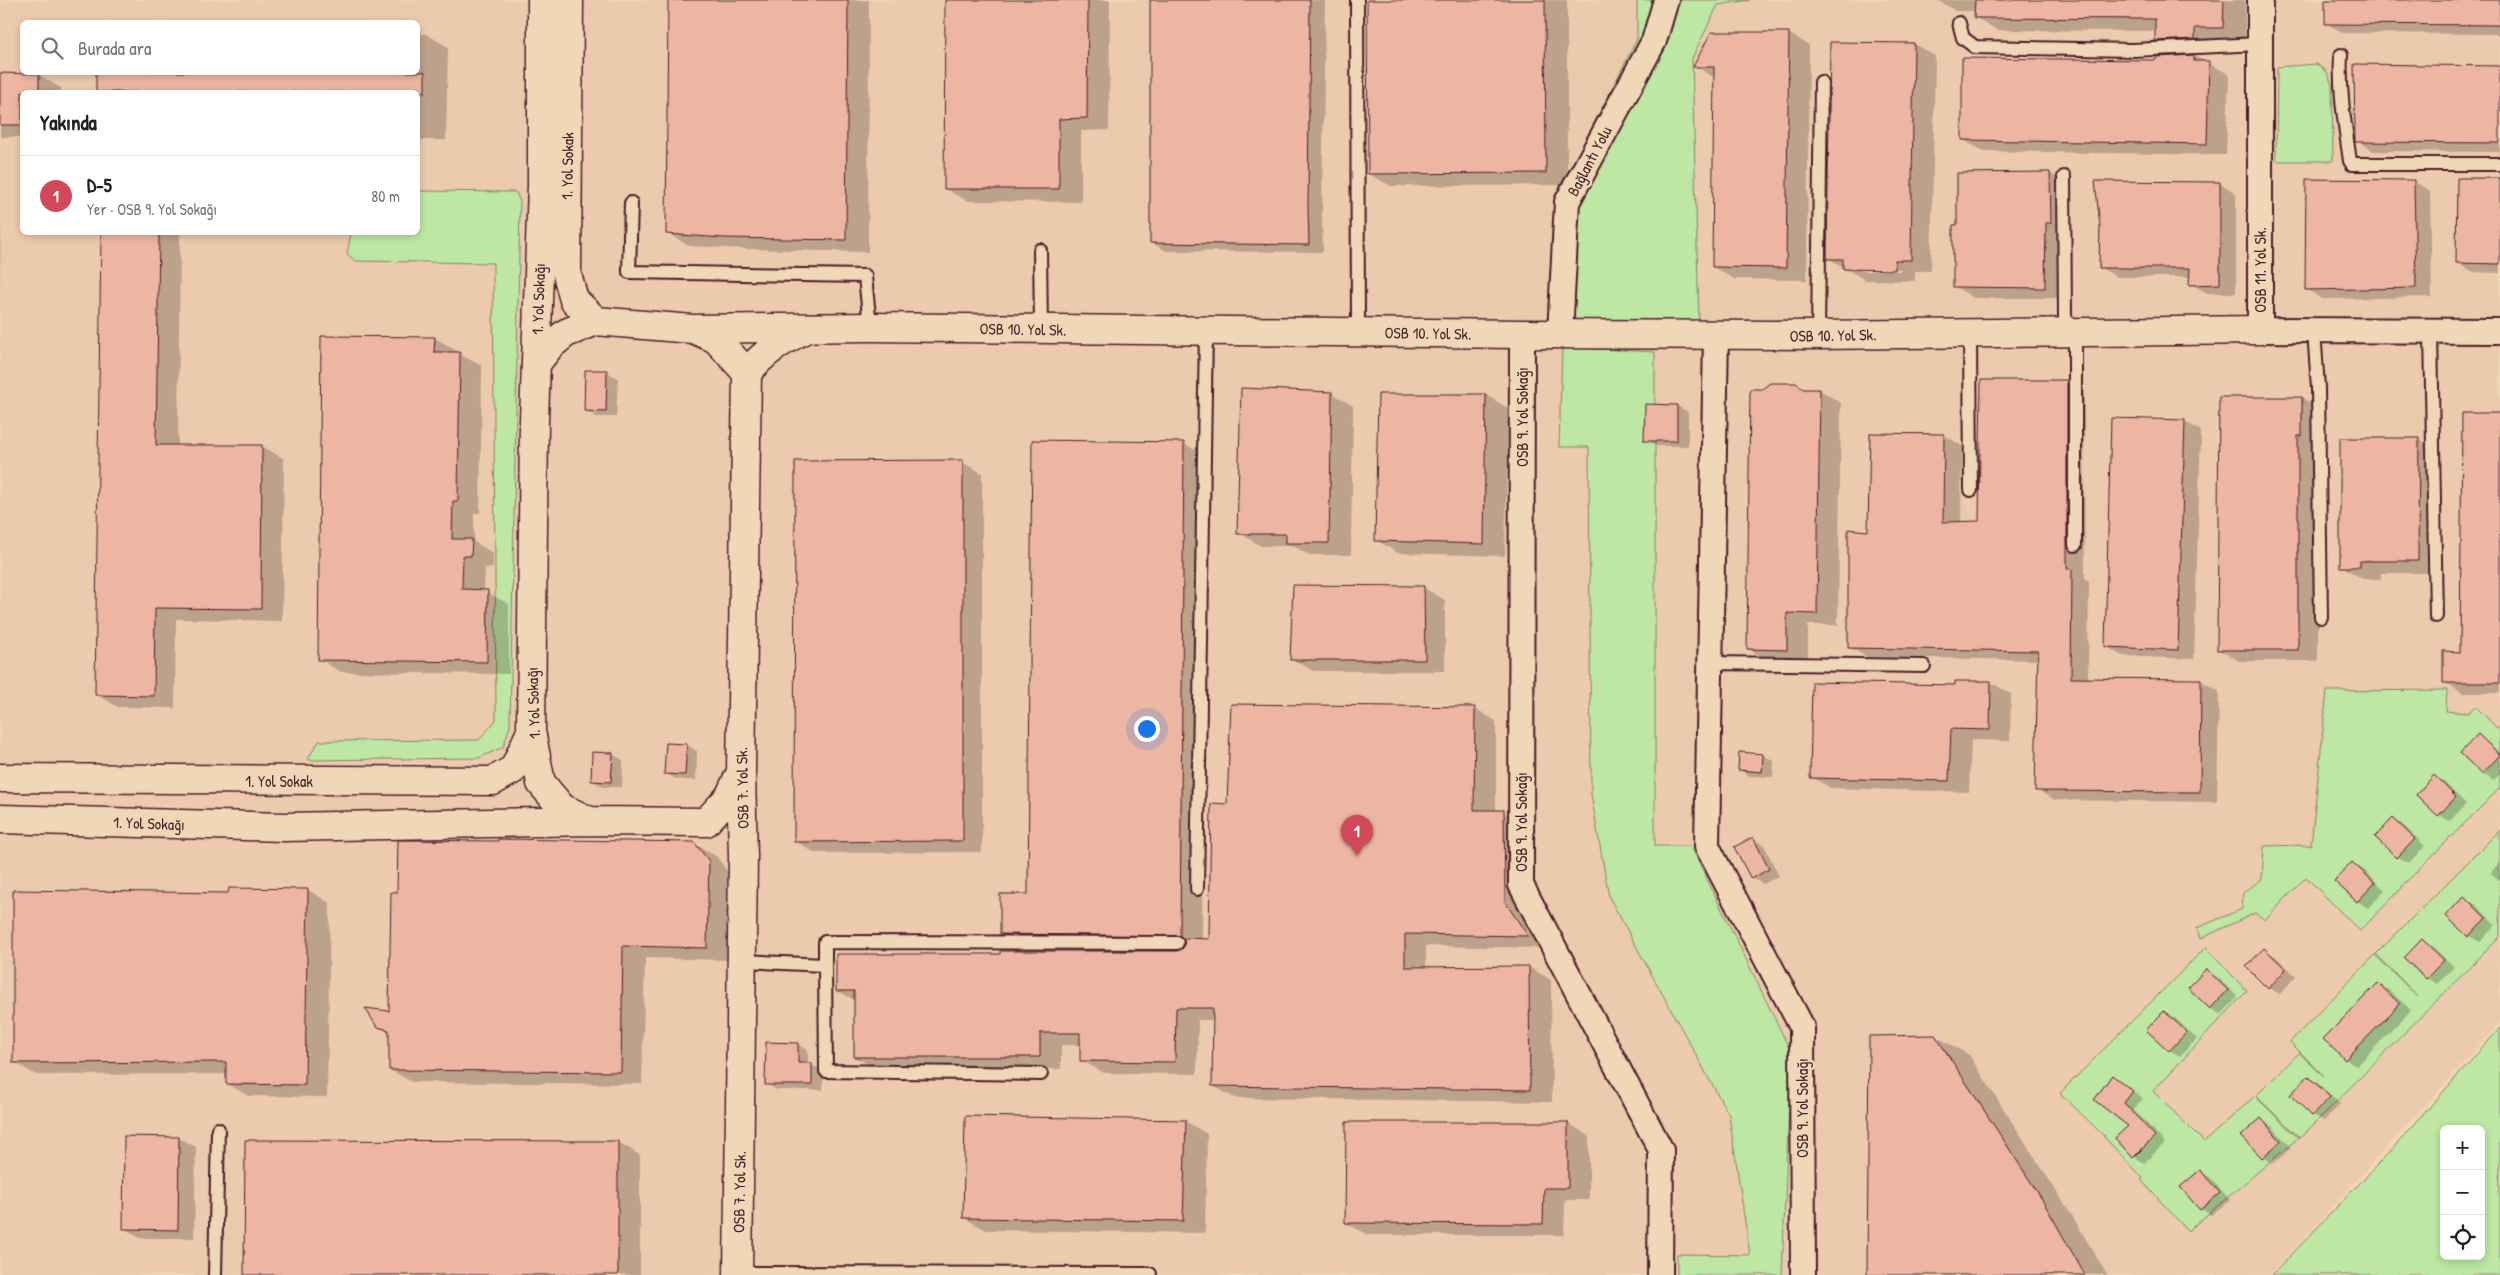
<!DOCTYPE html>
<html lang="tr">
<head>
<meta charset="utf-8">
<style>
  body { margin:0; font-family:"Patrick Hand",sans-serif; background:#f6f6f6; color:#222 }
  .controls { position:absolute; right:15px; bottom:15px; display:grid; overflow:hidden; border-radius:8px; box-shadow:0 2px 8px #0003 }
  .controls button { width:45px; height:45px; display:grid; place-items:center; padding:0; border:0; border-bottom:1px solid #e0e0e0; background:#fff; color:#222; font:25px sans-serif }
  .you { position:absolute; left:1146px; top:728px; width:18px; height:18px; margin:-12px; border:4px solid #fff; border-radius:50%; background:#1a73e8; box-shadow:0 0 0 8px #1a73e833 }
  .badge { display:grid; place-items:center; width:32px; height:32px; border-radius:50%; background:#d1495b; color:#fff; font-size:16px; font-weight:700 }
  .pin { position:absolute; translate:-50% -41px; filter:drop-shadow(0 1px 2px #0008) }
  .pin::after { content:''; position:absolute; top:26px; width:18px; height:15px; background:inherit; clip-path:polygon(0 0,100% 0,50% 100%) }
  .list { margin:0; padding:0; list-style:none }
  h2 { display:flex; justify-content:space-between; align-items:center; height:65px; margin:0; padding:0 20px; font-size:21px }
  h2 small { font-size:16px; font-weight:400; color:#767676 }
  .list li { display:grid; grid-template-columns:32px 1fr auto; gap:15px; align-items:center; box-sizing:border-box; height:80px; padding:0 20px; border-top:1px solid #e0e0e0 }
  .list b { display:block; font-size:19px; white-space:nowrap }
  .list p { margin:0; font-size:16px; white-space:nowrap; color:#767676 }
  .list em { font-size:16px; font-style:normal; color:#767676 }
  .icon { flex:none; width:28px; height:28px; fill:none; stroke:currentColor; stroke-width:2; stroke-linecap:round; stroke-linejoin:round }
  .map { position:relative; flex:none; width:2500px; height:1275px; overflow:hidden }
  .search { position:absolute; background:#fff; box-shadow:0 2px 8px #0003; left:20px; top:20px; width:400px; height:55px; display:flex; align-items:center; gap:12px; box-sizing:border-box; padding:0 18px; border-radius:8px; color:#767676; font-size:19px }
  .panel { position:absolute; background:#fff; box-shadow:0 2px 8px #0003; left:20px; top:90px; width:400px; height:145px; border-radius:8px }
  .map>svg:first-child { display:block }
  .built { fill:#eccaae; fill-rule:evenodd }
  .green { fill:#bde7a3; stroke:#848367; fill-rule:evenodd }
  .shadow { fill:#0003; fill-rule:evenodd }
  .building { fill:#edb6a2; stroke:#4a1f2b }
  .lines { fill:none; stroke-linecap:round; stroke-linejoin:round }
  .service-casing { stroke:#4a1f2b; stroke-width:16 }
  .minor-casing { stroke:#4a1f2b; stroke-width:28 }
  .tertiary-casing { stroke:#4a1f2b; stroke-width:31 }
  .service { stroke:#f0d7b7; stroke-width:12 }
  .minor { stroke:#f0d7b7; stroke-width:24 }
  .tertiary { stroke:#f0d7b7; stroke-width:28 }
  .labels { text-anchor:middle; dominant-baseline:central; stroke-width:5; stroke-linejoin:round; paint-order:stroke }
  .street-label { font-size:16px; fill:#4a1f2b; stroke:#f0d7b7 }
</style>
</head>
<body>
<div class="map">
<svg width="2500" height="1275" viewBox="0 0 2500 1275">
  <rect width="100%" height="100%" fill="#f0d7b7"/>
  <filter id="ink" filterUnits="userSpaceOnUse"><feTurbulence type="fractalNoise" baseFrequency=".02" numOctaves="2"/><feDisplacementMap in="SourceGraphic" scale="10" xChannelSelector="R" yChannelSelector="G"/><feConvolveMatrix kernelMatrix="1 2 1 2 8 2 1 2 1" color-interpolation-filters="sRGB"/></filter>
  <g filter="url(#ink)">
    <!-- built -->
    <path class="built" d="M 0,0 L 2500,0 L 2500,1023 L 2270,1275 L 0,1275 ZM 22,22 L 418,22 L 418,72 L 22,72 ZM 22,92 L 418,92 L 418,232 L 22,232 Z"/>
    <!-- green -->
    <path class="green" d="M 1637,0 L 1750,0 L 1718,5 L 1692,58 L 1699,322 L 1549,322 L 1552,307 L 1554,202 L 1637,39 Z
      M 2317,64 L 2327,72 L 2332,85 L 2333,161 L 2276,161 L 2277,67 Z
      M 418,191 L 516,192 L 520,202 L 510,726 L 503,747 L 479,758 L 307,760 L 319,741 L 479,740 L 496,720 L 493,263 L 356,261 L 347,254 L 351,233 L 418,232 Z
      M 1562,347 L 1655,352 L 1655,846 L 1691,846 L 1791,1052 L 1782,1275 L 1677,1275 L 1677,1254 L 1750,1255 L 1729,1115 L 1609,897 L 1591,794 L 1589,447 L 1559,447 Z
      M 2447,690 L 2446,711 L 2468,713 L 2475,706 L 2500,731 L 2500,788 L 2402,886 L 2403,887 L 2360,931 L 2306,877 L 2265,920 L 2255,913 L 2200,939 L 2197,928 L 2242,909 L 2243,893 L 2262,879 L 2264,846 L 2311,845 L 2327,691 Z
      M 2500,830 L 2500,937 L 2300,1138 L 2256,1096 L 2299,1053 L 2324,1076 L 2290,1042 L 2375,955 L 2418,997 L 2376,954 Z
      M 2206,947 L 2247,991 L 2153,1091 L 2204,1142 L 2255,1096 L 2298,1138 L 2188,1231 L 2141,1180 L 2143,1178 L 2104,1137 L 2105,1135 L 2104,1136 L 2060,1093 Z
      M 2500,1028 L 2500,1275 L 2272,1275 L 2397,1144 ZM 2444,1129 L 2481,1129 L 2481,1256 L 2444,1256 Z"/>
    <!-- shadow -->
    <path class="shadow" d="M 671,0 L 869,0 L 868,252 L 747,249 L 689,246 L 667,233 Z
      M 946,0 L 1110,0 L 1109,130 L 1081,131 L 1081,202 L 968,201 L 945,189 Z
      M 1151,0 L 1325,0 L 1322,215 L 1323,252 L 1166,251 L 1152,243 Z
      M 1369,0 L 1567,0 L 1567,185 L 1391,186 L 1369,174 Z
      M 1937,0 L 2245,0 L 2245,39 L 2216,39 L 2216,51 L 2178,52 L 2156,40 L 2156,31 L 1997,30 L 1975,17 L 1975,11 L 1956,11 Z
      M 2327,0 L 2500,0 L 2500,34 L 2343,33 L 2326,23 Z
      M 1788,33 L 1809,45 L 1807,280 L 1734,279 L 1713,267 L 1715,78 L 1695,66 Z
      M 418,34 L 426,34 L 448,47 L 446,140 L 418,140 L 418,92 L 98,92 L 98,72 L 418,72 Z
      M 1831,43 L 1914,44 L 1935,56 L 1931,271 L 1915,271 L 1915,281 L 1865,280 L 1828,258 ZM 1858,268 L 1901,269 L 1901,271 L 1861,271 Z
      M 2194,56 L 2229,74 L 2226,155 L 1983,151 L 1963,140 L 2157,62 L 2157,58 Z
      M 2500,68 L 2500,152 L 2373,151 L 2357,141 Z
      M 0,75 L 39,75 L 61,88 L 61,92 L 22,92 L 22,137 L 0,137 Z
      M 2050,173 L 2070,185 L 2065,298 L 1974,298 L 1954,286 L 1958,227 L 1958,174 Z
      M 2500,180 L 2500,273 L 2474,272 L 2457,263 Z
      M 2413,181 L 2430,191 L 2432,297 L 2322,299 L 2306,289 Z
      M 2219,183 L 2236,193 L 2236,293 L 2207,293 L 2191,284 L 2191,277 L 2117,277 L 2101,268 Z
      M 0,222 L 1,223 L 0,298 Z
      M 103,232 L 180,232 L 178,446 L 262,446 L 284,459 L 282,621 L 176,619 L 175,708 L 118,707 L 97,695 Z
      M 322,337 L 435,338 L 457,351 L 457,353 L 482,366 L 480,513 L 474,513 L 474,542 L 493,553 L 493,568 L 485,568 L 484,591 L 509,604 L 509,674 L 341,672 L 319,659 Z
      M 607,372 L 618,378 L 616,417 L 596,417 L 585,410 Z
      M 2066,381 L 2084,392 L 2085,578 L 2089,581 L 2088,679 L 2201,681 L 2219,691 L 2217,802 L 2055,800 L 2037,790 L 2039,660 L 1867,657 L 1849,647 L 1870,532 L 1944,435 L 1962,446 L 1961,523 L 1980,523 Z
      M 1795,384 L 1805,390 L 1820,390 L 1841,403 L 1838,625 L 1808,625 L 1808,661 L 1770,661 L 1748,649 L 1763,390 Z
      M 1331,393 L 1353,406 L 1351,555 L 1309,555 L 1293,546 L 1261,546 L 1239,533 Z
      M 1486,395 L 1508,408 L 1505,556 L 1398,553 L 1376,540 Z
      M 2302,398 L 2322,410 L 2318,447 L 2318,661 L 2239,661 L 2218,649 Z
      M 1646,406 L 1677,406 L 1688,412 L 1688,446 L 1657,446 L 1646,440 Z
      M 2500,414 L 2500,693 L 2463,693 L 2444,682 L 2461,653 Z
      M 2184,421 L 2201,431 L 2194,659 L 2123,656 L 2107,647 Z
      M 2418,439 L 2440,452 L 2440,573 L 2381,573 L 2381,579 L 2363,579 L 2341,566 Z
      M 1183,443 L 1206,456 L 1202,940 L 1210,940 L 1228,805 L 1474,708 L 1496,721 L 1496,811 L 1503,812 L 1525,824 L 1527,915 L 1548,948 L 1426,946 L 1426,968 L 1529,967 L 1551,980 L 1552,1102 L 1235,1098 L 1213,1086 L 1214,1020 L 1198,1020 L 1197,1074 L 1104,1073 L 1081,1060 L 1082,1045 L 1061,1045 L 1061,1069 L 877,1069 L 855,1057 L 855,1001 L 837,990 L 1001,955 L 1181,951 L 1184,948 L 1023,946 L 1001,934 L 1029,895 Z
      M 962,462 L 982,473 L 982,852 L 815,853 L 795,841 Z
      M 1424,588 L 1445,600 L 1445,671 L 1313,671 L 1292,659 Z
      M 1990,682 L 2011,694 L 2010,741 L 1971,740 L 1969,792 L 1831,788 L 1811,777 L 1956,686 Z
      M 2478,736 L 2500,752 L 2500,773 L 2494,780 L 2483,773 L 2462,753 Z
      M 687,745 L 697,751 L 696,781 L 676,779 L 666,773 Z
      M 1740,753 L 1763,755 L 1774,761 L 1773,777 L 1750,776 L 1739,770 Z
      M 612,754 L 623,760 L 622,787 L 603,787 L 592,780 Z
      M 2434,777 L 2445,783 L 2466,804 L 2450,821 L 2439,815 Z
      M 2394,819 L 2404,826 L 2425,846 L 2409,863 L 2398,857 L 2377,837 Z
      M 1753,839 L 1764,845 L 1779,876 L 1763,884 L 1752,878 Z
      M 693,843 L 716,856 L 730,875 L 728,960 L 645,958 L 642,1084 L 412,1082 L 390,1070 L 390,1034 L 378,1026 L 390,1012 L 398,893 Z
      M 2500,863 L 2500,881 L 2491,873 Z
      M 2353,864 L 2364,870 L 2385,890 L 2368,908 L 2357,901 Z
      M 308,890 L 330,903 L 327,1097 L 249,1096 L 227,1084 L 227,1074 L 36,1075 L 14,1062 L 230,894 Z
      M 2464,898 L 2475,904 L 2496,925 L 2480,942 L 2469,936 Z
      M 2422,941 L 2433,947 L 2454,967 L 2437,984 L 2426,978 Z
      M 2264,950 L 2275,956 L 2296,976 L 2280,994 L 2269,988 Z
      M 2206,971 L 2217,977 L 2238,997 L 2221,1015 L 2210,1008 Z
      M 2378,984 L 2389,990 L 2411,1010 L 2357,1066 L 2346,1059 L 2325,1039 Z
      M 2165,1012 L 2176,1019 L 2197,1039 L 2180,1056 L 2169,1050 Z
      M 1935,1036 L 1969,1055 L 2073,1217 L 2107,1275 L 1868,1275 Z
      M 797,1044 L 808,1050 L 808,1064 L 823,1070 L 823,1090 L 777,1090 L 767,1084 Z
      M 2112,1077 L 2143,1098 L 2134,1110 L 2165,1143 L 2144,1163 L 2134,1157 L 2129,1126 Z
      M 2308,1078 L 2319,1084 L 2340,1104 L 2324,1121 L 2313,1115 L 2292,1095 Z
      M 2261,1120 L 2272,1126 L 2291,1148 L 2273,1164 L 2263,1157 Z
      M 1185,1121 L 1207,1134 L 1205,1233 L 986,1230 L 964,1218 Z
      M 1568,1123 L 1589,1136 L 1589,1200 L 1565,1200 L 1564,1235 L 1368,1235 L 1346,1223 Z
      M 179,1138 L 196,1147 L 194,1238 L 140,1238 L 124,1228 Z
      M 618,1142 L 640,1155 L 640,1275 L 245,1275 Z
      M 2200,1171 L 2211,1178 L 2230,1200 L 2211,1215 L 2201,1209 Z"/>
    <!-- building -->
    <path class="building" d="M 668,0 L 848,0 L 846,240 L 724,238 L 666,234 Z
      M 945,0 L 1088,0 L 1087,118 L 1059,119 L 1059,189 L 944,189 Z
      M 1150,0 L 1310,0 L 1308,206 L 1309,245 L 1150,243 Z
      M 1367,0 L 1545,0 L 1546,173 L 1368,174 Z
      M 1975,0 L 2224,0 L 2223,28 L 2195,28 L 2195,39 L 2155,41 L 2155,19 L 1974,18 Z
      M 2325,0 L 2500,0 L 2500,25 L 2325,24 Z
      M 1711,32 L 1789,32 L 1786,268 L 1712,267 L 1714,67 L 1693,67 Z
      M 1830,42 L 1914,43 L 1911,260 L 1895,260 L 1895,270 L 1843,269 L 1843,259 L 1827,259 Z
      M 2194,55 L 2194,61 L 2209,61 L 2207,144 L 1962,140 L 1962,58 L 2156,60 L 2156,57 Z
      M 2354,64 L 2500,66 L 2500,143 L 2355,142 Z
      M 96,72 L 425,72 L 425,92 L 96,92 Z
      M 0,73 L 39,74 L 39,92 L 22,92 L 22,125 L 0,125 Z
      M 2050,172 L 2051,223 L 2046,223 L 2045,288 L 1953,287 L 1953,225 L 1957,225 L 1957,173 Z
      M 2457,178 L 2500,178 L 2500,264 L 2456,263 Z
      M 2306,179 L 2414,180 L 2416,288 L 2305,290 Z
      M 2095,181 L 2220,182 L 2220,284 L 2189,285 L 2190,268 L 2099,268 L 2100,226 Z
      M 101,232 L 159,232 L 156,445 L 262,445 L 261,609 L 155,608 L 154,696 L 95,695 Z
      M 321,336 L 435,337 L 434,352 L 460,352 L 458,501 L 453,501 L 452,539 L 472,539 L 471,556 L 463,556 L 462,589 L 488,590 L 487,662 L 318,660 Z
      M 585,370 L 607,370 L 606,412 L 584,411 Z
      M 1981,380 L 2067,380 L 2067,569 L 2072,569 L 2071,678 L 2201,679 L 2200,792 L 2035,791 L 2038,651 L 1848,648 L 1848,529 L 1868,531 L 1870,433 L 1944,434 L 1943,522 L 1979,521 Z
      M 1770,383 L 1796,383 L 1803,389 L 1820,389 L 1817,614 L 1787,613 L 1787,650 L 1747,649 L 1750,389 L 1762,389 Z
      M 1241,388 L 1332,392 L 1329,543 L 1286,543 L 1286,534 L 1237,534 Z
      M 1378,394 L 1486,394 L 1484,544 L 1375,541 Z
      M 2219,397 L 2302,397 L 2302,436 L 2298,436 L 2298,650 L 2217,650 Z
      M 1645,404 L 1677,405 L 1677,441 L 1644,441 Z
      M 2462,413 L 2500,413 L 2500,683 L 2443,683 L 2443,651 L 2460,652 Z
      M 2111,418 L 2185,420 L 2178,650 L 2105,647 Z
      M 2340,438 L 2419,438 L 2418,561 L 2360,561 L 2360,567 L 2340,567 Z
      M 1032,440 L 1184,442 L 1180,936 L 1000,934 L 1000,894 L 1028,894 Z
      M 963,460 L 963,841 L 794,842 L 795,461 Z
      M 1293,585 L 1424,586 L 1425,660 L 1290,660 Z
      M 1955,681 L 1991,681 L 1990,730 L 1951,729 L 1949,781 L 1810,778 L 1812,682 L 1955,685 Z
      M 1231,704 L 1475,707 L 1474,810 L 1504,810 L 1505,902 L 1528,936 L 1405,934 L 1405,967 L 1529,966 L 1530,1090 L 1212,1086 L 1213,1008 L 1176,1008 L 1175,1062 L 1080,1061 L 1080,1033 L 1040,1033 L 1040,1057 L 854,1057 L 854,991 L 836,991 L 836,954 L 1000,954 L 1000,951 L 1177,951 L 1184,947 L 1184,938 L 1209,939 L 1211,803 L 1227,804 Z
      M 2478,734 L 2500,755 L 2482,774 L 2460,753 Z
      M 666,743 L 687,744 L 685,775 L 664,774 Z
      M 592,752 L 613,753 L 611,782 L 591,781 Z
      M 1739,752 L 1763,754 L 1762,772 L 1738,770 Z
      M 2434,775 L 2456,797 L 2438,816 L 2416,795 Z
      M 2393,818 L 2415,839 L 2397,858 L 2375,837 Z
      M 1753,837 L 1769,869 L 1751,879 L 1734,847 Z
      M 498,839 L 694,842 L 709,861 L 707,948 L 623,946 L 621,1072 L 389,1070 L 389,1030 L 377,1027 L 365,1008 L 389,1011 L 391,892 L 397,892 L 398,840 L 498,841 Z
      M 2352,862 L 2375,883 L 2357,902 L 2334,881 Z
      M 229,888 L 308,889 L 305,1085 L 226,1084 L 226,1062 L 13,1063 L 13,890 L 228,893 Z
      M 2464,896 L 2486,918 L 2468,937 L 2446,916 Z
      M 2422,939 L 2444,960 L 2426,979 L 2404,958 Z
      M 2264,948 L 2286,969 L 2268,989 L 2246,967 Z
      M 2206,969 L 2228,990 L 2210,1009 L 2188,988 Z
      M 2378,983 L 2400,1004 L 2345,1060 L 2323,1039 Z
      M 2164,1011 L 2187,1032 L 2169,1051 L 2146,1030 Z
      M 1935,1035 L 2040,1196 L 2085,1275 L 1867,1275 L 1869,1036 Z
      M 766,1042 L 798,1043 L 798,1063 L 812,1063 L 812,1085 L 765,1085 Z
      M 2112,1075 L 2133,1091 L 2124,1103 L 2155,1136 L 2133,1158 L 2115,1138 L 2128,1126 L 2094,1100 Z
      M 2308,1076 L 2330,1097 L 2312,1116 L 2290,1095 Z
      M 965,1116 L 1186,1120 L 1183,1221 L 963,1218 Z
      M 2261,1118 L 2281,1141 L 2262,1158 L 2241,1136 Z
      M 1346,1122 L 1568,1122 L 1568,1188 L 1544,1188 L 1543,1224 L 1345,1223 Z
      M 124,1136 L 179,1137 L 178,1230 L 123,1229 Z
      M 245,1140 L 618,1141 L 618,1275 L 244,1275 Z
      M 2200,1170 L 2220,1193 L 2200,1210 L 2180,1187 Z"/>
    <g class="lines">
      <defs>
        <path id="service" d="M 1357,0 L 1358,332
          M 1959,23 L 1963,38 L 1975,47 L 2133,50 L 2260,44
          M 2341,55 C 2339,90 2345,126 2350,161 L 2352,164 L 2500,164
          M 2064,177 L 2065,317 L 2075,333 L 2075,545
          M 631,203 L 629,272 L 865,276 L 870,327
          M 1040,250 L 1041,329
          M 2314,330 L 2318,388 L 2321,617
          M 2431,331 L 2436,616
          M 1970,333 L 1971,490
          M 1818,335 L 1821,82
          M 1711,663 L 1924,666
          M 1197,889 L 1206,331
          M 742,961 L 825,965 L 825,942 L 1177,943
          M 825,965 L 826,1071 L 1041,1074
          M 738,1273 L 1150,1274
          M 215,1275 L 218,1129"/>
        <path id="minor" d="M 2260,0 L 2260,330 L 2500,331
          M 1522,334 L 1521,885 L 1661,1150 L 1660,1275
          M 1560,334 L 1567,202 L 1654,41 L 1666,0
          M 1716,334 L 1707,846 L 1802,1027 L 1803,1275"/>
        <path id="tertiary" d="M 542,0 L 542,185 L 534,421 L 531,731 L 541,783 L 562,808 L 590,821
          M 569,0 L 567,274 L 574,300 L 596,321
          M 693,329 L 716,339 L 747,373 L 741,773 L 743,857 L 738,1275
          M 536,364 L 550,346 L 566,333 L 596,321 L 692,329 L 870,327 L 1522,334 L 1818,335 L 2260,330
          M 747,373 C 764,352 782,341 805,329
          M 0,778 L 493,781 L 514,769 L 531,731
          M 0,819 L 284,827 L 590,821 L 706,822 L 729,797 L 740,774"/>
      </defs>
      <!-- service casing -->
      <use href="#service" class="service-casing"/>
      <!-- minor casing -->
      <use href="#minor" class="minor-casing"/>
      <!-- tertiary casing -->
      <use href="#tertiary" class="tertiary-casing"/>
      <!-- service -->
      <use href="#service" class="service"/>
      <!-- minor -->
      <use href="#minor" class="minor"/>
      <!-- tertiary -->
      <use href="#tertiary" class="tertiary"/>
    </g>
  </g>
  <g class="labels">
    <!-- street labels -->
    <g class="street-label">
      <text transform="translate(1589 161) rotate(-62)">Bağlantı Yolu</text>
      <text transform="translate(567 166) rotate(-89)">1. Yol Sokak</text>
      <text transform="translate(2260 270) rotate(-90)">OSB 11. Yol Sk.</text>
      <text transform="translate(538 299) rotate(-88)">1. Yol Sokağı</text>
      <text transform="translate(1023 329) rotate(1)">OSB 10. Yol Sk.</text>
      <text transform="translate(1428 333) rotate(1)">OSB 10. Yol Sk.</text>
      <text transform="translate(1833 335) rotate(-1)">OSB 10. Yol Sk.</text>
      <text transform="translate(1522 417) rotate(-90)">OSB 9. Yol Sokağı</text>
      <text transform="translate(533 703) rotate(-92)">1. Yol Sokağı</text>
      <text x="279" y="781">1. Yol Sokak</text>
      <text transform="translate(742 788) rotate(-91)">OSB 7. Yol Sk.</text>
      <text transform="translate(1521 822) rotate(-90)">OSB 9. Yol Sokağı</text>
      <text transform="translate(149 823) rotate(2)">1. Yol Sokağı</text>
      <text transform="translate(1802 1108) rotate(-90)">OSB 9. Yol Sokağı</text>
      <text transform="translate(739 1192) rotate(-89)">OSB 7. Yol Sk.</text>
    </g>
  </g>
</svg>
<div class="controls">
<button>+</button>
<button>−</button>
<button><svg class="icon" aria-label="locate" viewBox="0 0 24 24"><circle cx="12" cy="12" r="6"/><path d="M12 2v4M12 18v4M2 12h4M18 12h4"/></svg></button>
</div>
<div class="you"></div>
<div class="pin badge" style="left:1357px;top:856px">1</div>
<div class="search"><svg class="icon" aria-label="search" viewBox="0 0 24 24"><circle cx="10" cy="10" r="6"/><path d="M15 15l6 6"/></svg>Burada ara</div>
<section class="panel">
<h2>Yakında<small></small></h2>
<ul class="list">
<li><span class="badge">1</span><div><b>D-5</b><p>Yer · OSB 9. Yol Sokağı</p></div><em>80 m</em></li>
</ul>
</section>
</div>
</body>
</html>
